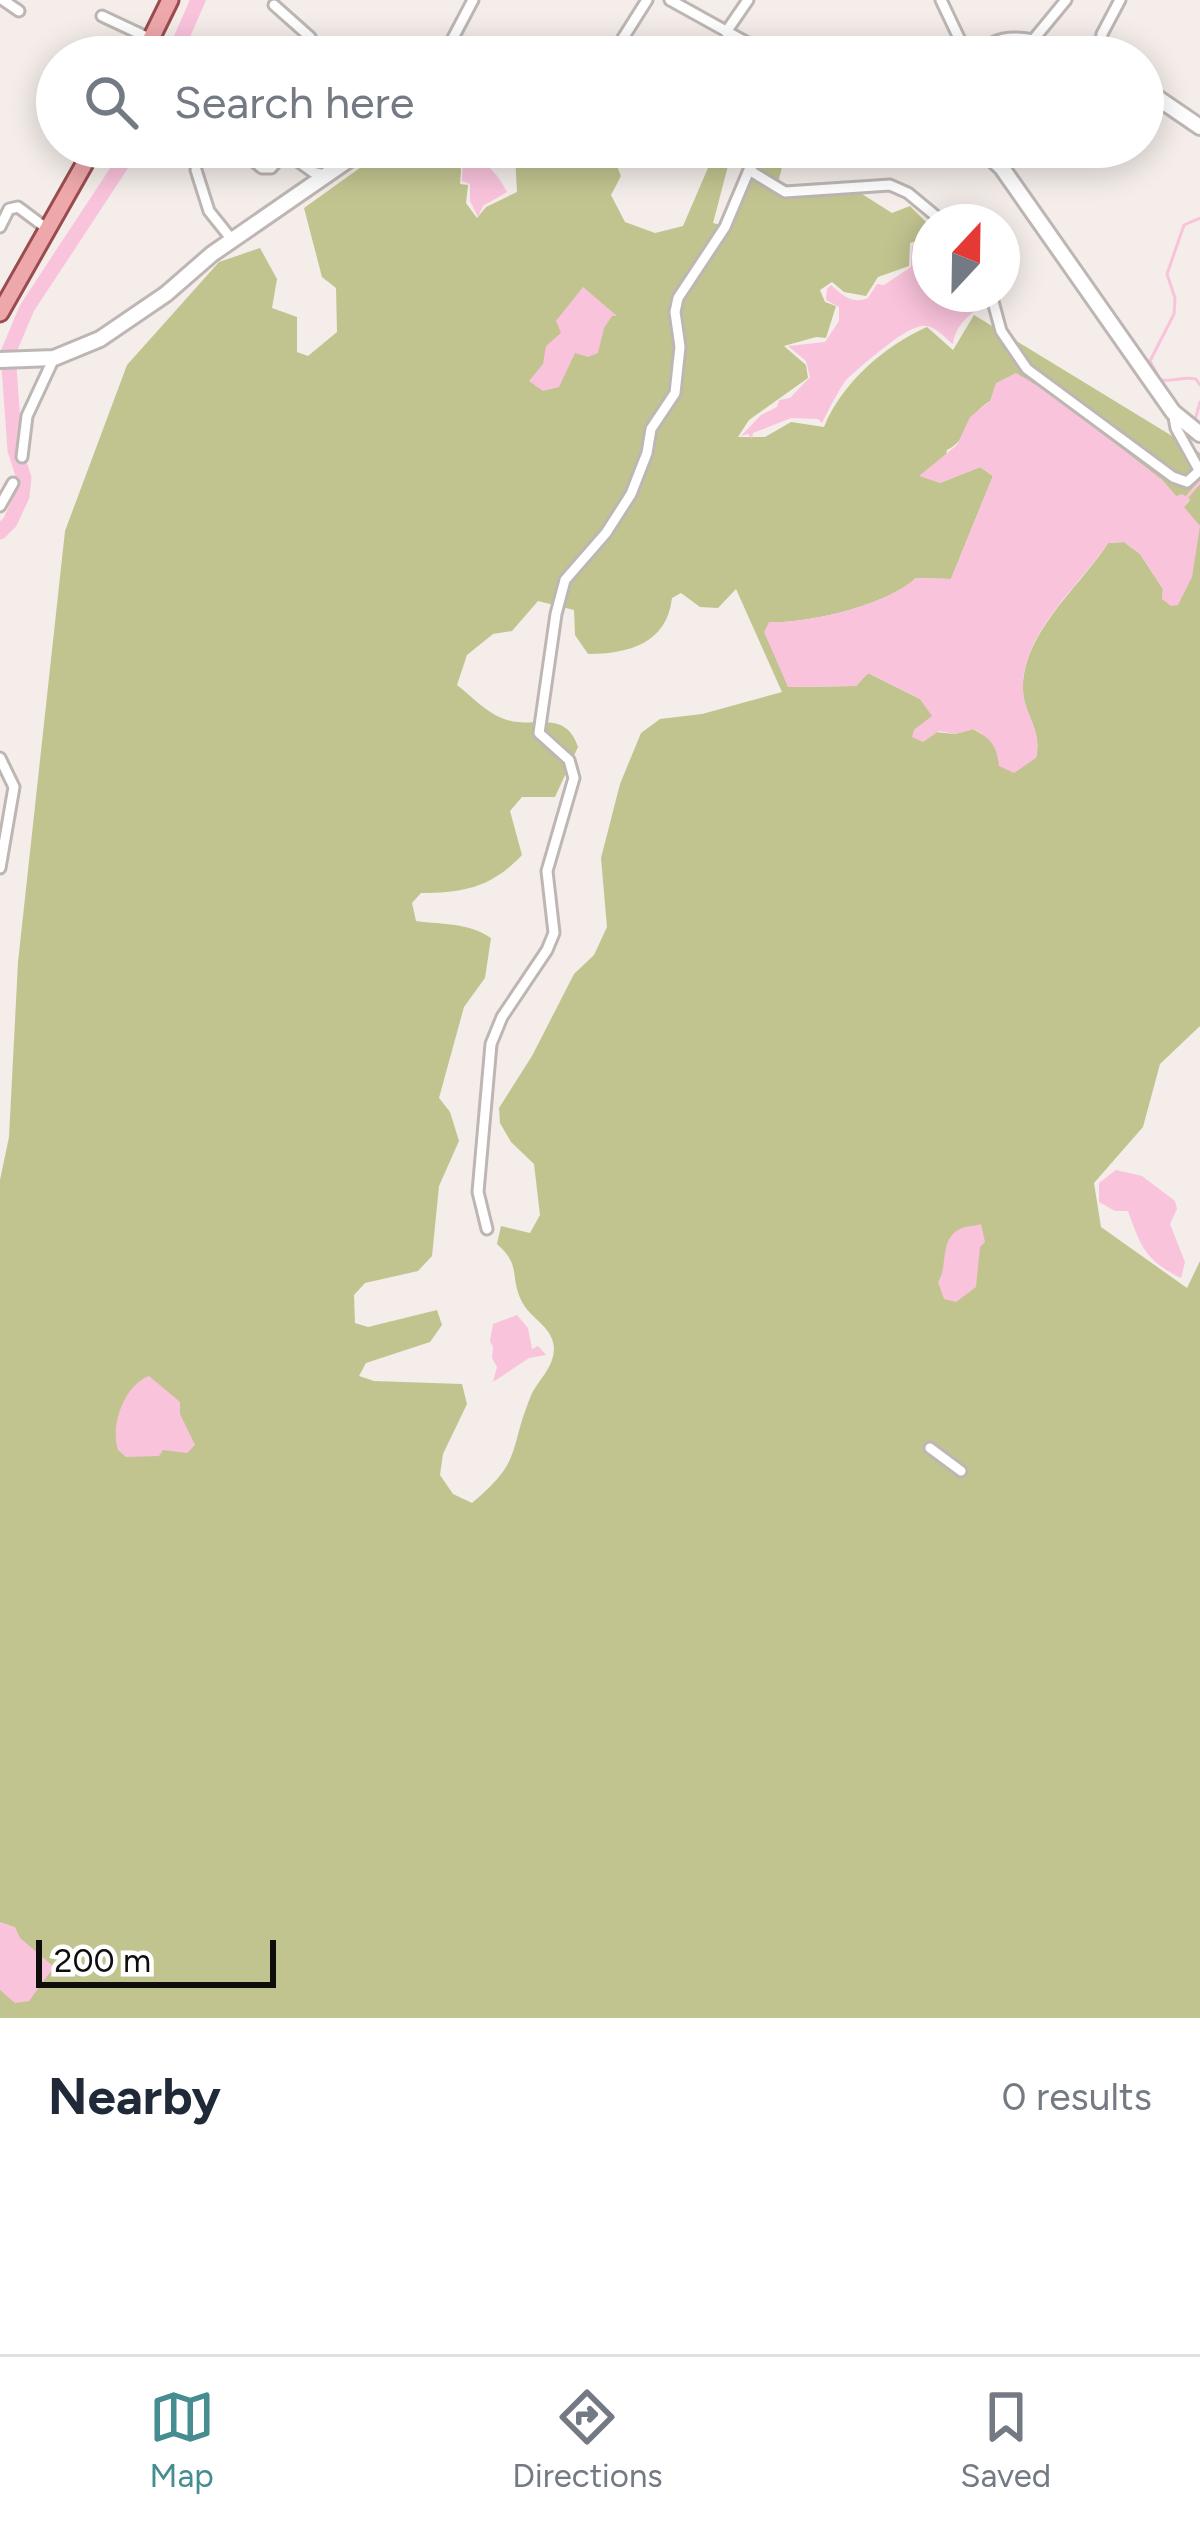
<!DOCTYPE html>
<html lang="en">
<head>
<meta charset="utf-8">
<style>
  body { margin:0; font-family:Figtree,sans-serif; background:#f2f2f3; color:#1f2937 }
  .compass { position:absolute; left:912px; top:204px; width:108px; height:108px; border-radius:50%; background:#fff; box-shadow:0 6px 30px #0003; rotate:22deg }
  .scale { position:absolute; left:36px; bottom:30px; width:240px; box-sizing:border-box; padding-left:12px; border:6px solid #100e0c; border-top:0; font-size:33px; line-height:42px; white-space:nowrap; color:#100e0c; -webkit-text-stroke:9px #fff; paint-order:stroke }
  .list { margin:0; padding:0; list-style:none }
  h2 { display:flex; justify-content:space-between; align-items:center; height:156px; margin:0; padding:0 48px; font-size:51px }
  h2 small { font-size:39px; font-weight:400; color:#747a83 }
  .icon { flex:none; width:66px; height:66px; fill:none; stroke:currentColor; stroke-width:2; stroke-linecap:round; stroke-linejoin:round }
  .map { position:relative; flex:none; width:1200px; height:2018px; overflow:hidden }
  .search { position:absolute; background:#fff; box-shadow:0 6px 30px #0003; left:36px; right:36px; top:36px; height:132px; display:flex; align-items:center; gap:30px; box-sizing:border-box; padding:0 42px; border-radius:66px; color:#747a83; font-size:45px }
  .sheet { height:336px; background:#fff }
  nav { display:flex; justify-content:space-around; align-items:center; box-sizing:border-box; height:168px; border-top:3px solid #e0e1e3; background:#fff; font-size:33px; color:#747a83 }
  nav a { display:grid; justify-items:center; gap:6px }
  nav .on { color:#458d91 }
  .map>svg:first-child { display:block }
  .green { fill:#c2c490; fill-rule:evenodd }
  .water { fill:#f9c3dc }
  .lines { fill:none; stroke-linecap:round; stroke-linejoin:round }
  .stream { stroke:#f9c3dc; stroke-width:3 }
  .river { stroke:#f9c3dc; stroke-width:15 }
  .street-casing { stroke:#bdb6b3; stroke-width:15 }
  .secondary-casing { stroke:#bdb6b3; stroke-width:20 }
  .primary-casing { stroke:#984c4f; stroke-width:21 }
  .street { stroke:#fff; stroke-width:9 }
  .secondary { stroke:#fff; stroke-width:14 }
  .primary { stroke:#eea8ab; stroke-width:15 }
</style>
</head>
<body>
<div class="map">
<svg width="1200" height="2018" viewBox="0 0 1200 2018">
  <rect width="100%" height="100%" fill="#f4edea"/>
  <!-- green -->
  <path class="green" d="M 389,147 L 442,147 L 461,169 L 460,184 L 468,185 L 466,203 L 477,218 L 486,207 L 517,192 L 515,156 L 528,147 L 612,147 L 611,152 L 621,176 L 611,195 L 625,222 L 655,233 L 683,226 L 717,147 L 733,147 L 713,223 L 730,227 L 748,179 L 773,147 L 787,147 L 776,191 L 862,194 L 892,213 L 910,206 L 926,222 L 928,238 L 910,243 L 909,266 L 878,277 L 866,296 L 844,292 L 832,282 L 820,290 L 825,302 L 836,306 L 826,338 L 816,337 L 784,346 L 806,365 L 808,378 L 749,420 L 738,437 L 765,437 L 791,422 L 824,427 C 842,383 884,346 927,327 L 953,350 L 974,315 L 1200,453 L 1200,1026 L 1160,1064 L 1143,1127 L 1094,1183 L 1101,1227 L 1187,1288 L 1200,1261 L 1200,2018 L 0,2018 L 0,1180 L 9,1137 L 18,962 L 65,531 L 127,365 L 219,262 L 260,248 L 277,279 L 272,308 L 297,317 L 297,352 L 308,356 L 337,332 L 336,288 L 322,277 L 304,208 ZM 990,401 L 1161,479 L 1176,496 L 1190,500 L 1184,507 L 1162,599 L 1163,589 L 1140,554 L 1124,542 L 1108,543 C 1080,587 1024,631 1023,687 C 1022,714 1043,728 1036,758 L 998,750 L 990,739 L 973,729 L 955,734 L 914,730 L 933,716 L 920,699 L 868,673 L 856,686 L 788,687 L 769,622 C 807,624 888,605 916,578 L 951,579 L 993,476 L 980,467 L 940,483 L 947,450 C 969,440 966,415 990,401 ZM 736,589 L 782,692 L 702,714 L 660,719 L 641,733 L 620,784 L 601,858 L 607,927 L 594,955 L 574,974 L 532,1056 L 499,1108 L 500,1123 L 511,1142 L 534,1164 L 540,1215 L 530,1233 L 501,1226 L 497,1244 C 522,1266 509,1276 522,1302 C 531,1319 553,1327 554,1348 C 554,1369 537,1380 530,1398 C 508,1453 523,1460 472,1503 L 453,1494 L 440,1475 L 443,1454 L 467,1404 L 462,1384 L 374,1381 L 359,1376 L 366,1363 L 430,1342 L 442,1325 L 437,1310 L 368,1327 L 355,1323 L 354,1295 L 365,1283 L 418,1271 L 432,1256 L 439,1186 L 459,1141 L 450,1112 L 439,1098 L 464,1007 L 485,978 L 491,938 C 467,922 444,925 416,921 L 412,903 L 421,893 C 464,893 492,887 522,855 L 510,811 L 522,797 L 555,797 L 578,747 C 565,708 534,730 504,719 C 487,713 471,696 457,685 L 467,655 L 493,634 L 512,631 L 538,601 L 574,610 L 575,635 L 588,654 C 629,654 667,643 672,598 L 681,593 L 700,607 L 718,608 Z"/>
  <!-- water -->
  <path class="water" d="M 450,155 C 480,156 493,165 507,192 L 483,206 L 478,217 L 470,201 L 470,184 L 462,181 L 463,164 Z
    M 930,241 L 930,294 L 982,294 L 987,304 C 970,312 955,326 953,344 C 943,337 935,324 921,326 C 903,329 865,363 849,377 C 843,381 827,413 822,423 L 818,419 L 791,418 L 753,433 L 752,439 L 748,434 L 741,436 L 761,415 L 777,407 L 779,400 L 790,398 L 810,377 L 806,361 L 788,346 L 825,342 L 839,321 L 839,307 L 826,300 L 827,289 L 831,285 C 842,294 850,305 868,298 L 877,284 L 884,285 L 911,267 L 912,246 Z
    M 583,287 L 617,316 L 612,316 L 604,328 L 598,353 L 588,357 L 575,353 L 559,387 L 543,391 L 529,381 L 543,364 L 546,346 L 561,333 L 556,321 Z
    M 1016,373 L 1053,395 L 1161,479 L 1176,496 L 1182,494 L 1190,499 L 1184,507 L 1200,526 L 1192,577 L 1178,605 L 1171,606 L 1162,599 L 1163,589 L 1140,554 L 1124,542 L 1108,543 C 1080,585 1024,631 1023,686 C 1022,714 1043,728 1036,758 L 1014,773 L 999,766 C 997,746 991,739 974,729 L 955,734 L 939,731 L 923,742 L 912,737 L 914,730 L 932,716 L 920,699 L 868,673 L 856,686 L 788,687 L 764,632 L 769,622 C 807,624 888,605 916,578 L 951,579 L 993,476 L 980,467 L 940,483 L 919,476 L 957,445 L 970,417 L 990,401 L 996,383 Z
    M 1116,1170 L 1142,1176 L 1175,1201 L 1177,1209 L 1170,1224 L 1185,1262 L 1181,1278 C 1145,1260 1141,1247 1128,1211 L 1115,1211 L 1099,1202 L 1099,1183 Z
    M 981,1224 L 985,1242 L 980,1247 L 976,1287 L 956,1302 L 944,1299 L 938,1282 C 949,1266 938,1238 962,1228 C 968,1226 975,1226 981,1224 Z
    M 517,1315 L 528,1328 L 532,1349 L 538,1346 L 546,1355 L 529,1358 L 493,1382 L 497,1367 L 492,1358 L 493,1347 L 490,1341 L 493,1324 Z
    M 149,1376 L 180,1402 L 180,1414 L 195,1445 L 187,1453 L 163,1450 L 159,1456 L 126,1457 L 118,1450 C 110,1426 124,1385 149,1376 Z
    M 0,1922 L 15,1927 L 20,1938 L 54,1967 L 29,2001 L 15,2003 L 0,1990 Z"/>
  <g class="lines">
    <!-- stream -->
    <path class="stream" d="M 1200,218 L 1184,225 L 1167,274 L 1175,298 L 1174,314 L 1150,361 L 1160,380 C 1174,382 1183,376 1196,379 L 1200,385
      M 1195,420 L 1200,402
      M 1186,498 L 1200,482"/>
    <!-- river -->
    <path class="river" d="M 173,57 L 198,0
      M 0,532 L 10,522 L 22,496 L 24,478 L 15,450 L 8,353 L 27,308 L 133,147"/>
    <defs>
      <path id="street" d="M 3,0 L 19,11
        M 670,0 L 773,57
        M 941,0 L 968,57
        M 274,5 L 310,37 L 320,57
        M 102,16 L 151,39
        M 726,32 L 748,0
        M 443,57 L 473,0
        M 611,57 L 647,0
        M 897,57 L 939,47 L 959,57
        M 975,57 C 990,38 1010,35 1033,40 L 1066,0
        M 1056,57 L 1077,45 L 1100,46 L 1102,34 L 1120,0
        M 240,150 L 262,168 L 271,168 L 285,152 L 313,172 L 329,176
        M 196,170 L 209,211 L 233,241
        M 749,170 L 785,192 L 890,185 L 908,193 L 943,222
        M 0,227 L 9,209 L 18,207 L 46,228
        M 991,294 L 1001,331 L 1027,369 L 1173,477 L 1187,482 L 1198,472 L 1198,468 L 1176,428 L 1173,412
        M 22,457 L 27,416 L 54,358
        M 0,506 L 13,483
        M 0,758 L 14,787 L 0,868
        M 487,1229 L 478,1192 L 491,1044 L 502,1017 L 547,950 L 554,933 L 547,871 L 574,778 L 569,760 L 539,733 L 556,614 L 565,580 L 606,533 L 631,494 L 647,453 L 651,429 L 675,393 L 680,347 L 675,312 L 678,298 L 725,227 L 749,170 L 766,147
        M 930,1448 L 961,1471"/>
      <path id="secondary" d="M 1100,46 L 1104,57
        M 1143,88 L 1200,127
        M 850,147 L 877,147
        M 972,147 L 985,152 L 1002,168 L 1173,412 L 1200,434
        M 0,360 L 54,358 L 100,339 L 166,294 L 212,254 L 367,147"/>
      <path id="primary" d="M 142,57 L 170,0
        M 0,313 L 94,147"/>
    </defs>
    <!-- street casing -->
    <use href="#street" class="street-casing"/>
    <!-- secondary casing -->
    <use href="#secondary" class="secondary-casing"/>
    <!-- primary casing -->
    <use href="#primary" class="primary-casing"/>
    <!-- street -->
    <use href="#street" class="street"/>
    <!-- secondary -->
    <use href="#secondary" class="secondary"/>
    <!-- primary -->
    <use href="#primary" class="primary"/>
  </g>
</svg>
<svg class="compass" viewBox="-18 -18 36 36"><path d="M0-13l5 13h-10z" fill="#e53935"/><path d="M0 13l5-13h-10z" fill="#747a83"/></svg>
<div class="scale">200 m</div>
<div class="search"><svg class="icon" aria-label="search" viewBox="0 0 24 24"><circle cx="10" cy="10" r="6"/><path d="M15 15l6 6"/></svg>Search here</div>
</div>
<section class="sheet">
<h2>Nearby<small>0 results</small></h2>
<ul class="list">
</ul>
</section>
<nav>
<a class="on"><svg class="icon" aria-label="map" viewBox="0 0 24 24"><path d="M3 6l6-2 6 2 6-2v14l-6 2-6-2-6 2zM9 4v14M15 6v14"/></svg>Map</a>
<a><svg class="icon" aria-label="directions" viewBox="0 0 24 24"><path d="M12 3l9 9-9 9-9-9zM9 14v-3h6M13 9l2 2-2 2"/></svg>Directions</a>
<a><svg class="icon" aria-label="saved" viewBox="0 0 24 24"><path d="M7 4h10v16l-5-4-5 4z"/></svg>Saved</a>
</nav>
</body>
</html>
